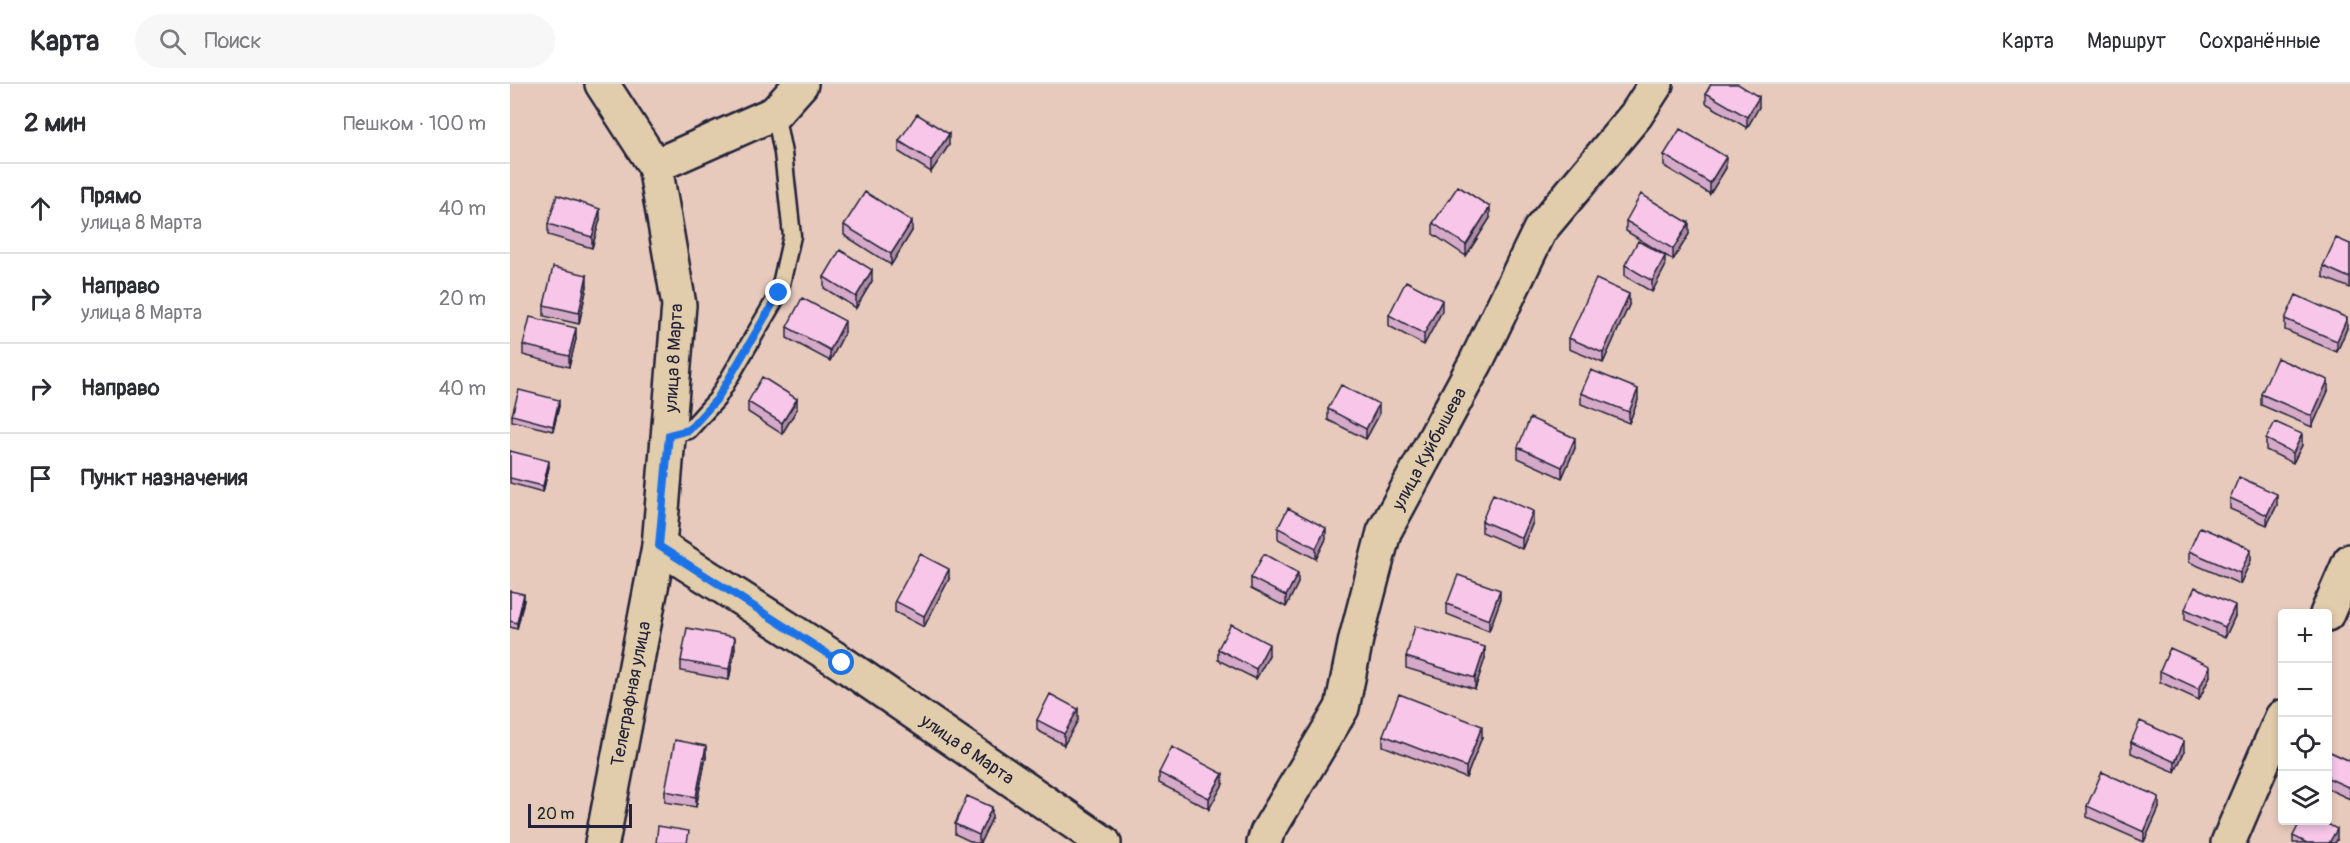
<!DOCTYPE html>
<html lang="ru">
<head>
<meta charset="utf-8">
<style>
  body { margin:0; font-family:Pangolin,sans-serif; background:#f7f7f7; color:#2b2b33 }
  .controls { position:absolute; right:18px; bottom:18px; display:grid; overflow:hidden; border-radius:6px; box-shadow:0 3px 9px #0003 }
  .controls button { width:54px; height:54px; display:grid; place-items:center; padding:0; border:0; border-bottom:2px solid #e1e1e2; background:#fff; color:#2b2b33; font:30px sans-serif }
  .scale { position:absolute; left:18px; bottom:15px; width:104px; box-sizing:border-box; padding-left:6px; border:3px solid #22223b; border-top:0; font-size:16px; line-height:21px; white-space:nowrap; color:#22223b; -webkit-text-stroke:4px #e1ccab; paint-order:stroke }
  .stop { position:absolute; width:18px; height:18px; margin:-14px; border:4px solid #1a73e8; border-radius:50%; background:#fff }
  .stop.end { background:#1a73e8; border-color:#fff; box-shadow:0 2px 6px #0008 }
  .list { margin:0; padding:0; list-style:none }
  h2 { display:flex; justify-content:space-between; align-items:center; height:78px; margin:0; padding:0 24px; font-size:26px }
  h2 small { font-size:20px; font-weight:400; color:#7c7c81 }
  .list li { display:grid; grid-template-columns:39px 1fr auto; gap:18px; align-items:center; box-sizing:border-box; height:90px; padding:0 24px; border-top:2px solid #e1e1e2 }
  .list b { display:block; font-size:22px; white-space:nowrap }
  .list p { margin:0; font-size:20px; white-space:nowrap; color:#7c7c81 }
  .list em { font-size:20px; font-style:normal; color:#7c7c81 }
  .icon { flex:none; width:33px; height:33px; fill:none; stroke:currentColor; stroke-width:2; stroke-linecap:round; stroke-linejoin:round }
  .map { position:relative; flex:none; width:1840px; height:759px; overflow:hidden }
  header { display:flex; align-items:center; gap:36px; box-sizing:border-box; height:84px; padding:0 30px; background:#fff; border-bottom:2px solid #e1e1e2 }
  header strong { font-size:28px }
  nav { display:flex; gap:33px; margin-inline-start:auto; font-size:21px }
  .search { width:420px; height:54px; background:#f7f7f7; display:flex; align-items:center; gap:15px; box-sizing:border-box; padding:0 21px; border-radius:33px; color:#7c7c81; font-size:22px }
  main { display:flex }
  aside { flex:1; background:#fff }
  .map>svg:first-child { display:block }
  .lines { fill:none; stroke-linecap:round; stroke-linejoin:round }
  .lane-casing { stroke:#22223b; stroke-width:21 }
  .street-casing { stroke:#22223b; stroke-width:38 }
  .lane { stroke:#e1ccab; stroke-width:16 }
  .street { stroke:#e1ccab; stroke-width:33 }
  .wall { fill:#d4aac8; stroke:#22223b; stroke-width:1.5 }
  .shaded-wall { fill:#ad8ba2; stroke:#22223b; stroke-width:1.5 }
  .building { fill:#f7c6e8; stroke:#22223b; stroke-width:1.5 }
  .route { stroke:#1a73e8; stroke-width:8 }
  .labels { text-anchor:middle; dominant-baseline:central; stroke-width:5; stroke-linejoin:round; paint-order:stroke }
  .street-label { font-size:18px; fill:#22223b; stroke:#e1ccab }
</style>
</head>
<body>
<header>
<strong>Карта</strong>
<div class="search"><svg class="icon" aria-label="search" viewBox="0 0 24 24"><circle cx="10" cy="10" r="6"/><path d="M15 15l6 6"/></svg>Поиск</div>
<nav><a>Карта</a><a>Маршрут</a><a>Сохранённые</a></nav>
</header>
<main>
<aside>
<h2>2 мин<small>Пешком · 100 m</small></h2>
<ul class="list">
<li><svg class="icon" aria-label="ahead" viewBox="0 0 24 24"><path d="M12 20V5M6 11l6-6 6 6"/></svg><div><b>Прямо</b><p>улица 8 Марта</p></div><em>40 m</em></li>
<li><svg class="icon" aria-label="right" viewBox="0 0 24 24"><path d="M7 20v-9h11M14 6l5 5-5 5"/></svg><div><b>Направо</b><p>улица 8 Марта</p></div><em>20 m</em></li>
<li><svg class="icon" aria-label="right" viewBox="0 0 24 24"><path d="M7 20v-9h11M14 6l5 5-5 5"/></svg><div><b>Направо</b></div><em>40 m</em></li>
<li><svg class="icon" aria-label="arrive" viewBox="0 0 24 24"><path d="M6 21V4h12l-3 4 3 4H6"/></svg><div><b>Пункт назначения</b></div></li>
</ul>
</aside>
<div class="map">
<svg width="1840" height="759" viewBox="0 0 1840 759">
  <rect width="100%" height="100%" fill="#e8cabd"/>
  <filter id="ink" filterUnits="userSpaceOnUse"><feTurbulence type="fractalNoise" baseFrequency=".0167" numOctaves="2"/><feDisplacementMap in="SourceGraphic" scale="12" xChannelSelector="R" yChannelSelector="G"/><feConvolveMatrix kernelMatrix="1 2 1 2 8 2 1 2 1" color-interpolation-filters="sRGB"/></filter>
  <g filter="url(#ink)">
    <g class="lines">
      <defs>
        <path id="lane" d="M 159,351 L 179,346 L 207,315 L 269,209 L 282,152 L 273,69 L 265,29"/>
        <g id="street">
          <path id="s1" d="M 92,0 L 145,82 L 169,221 L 149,462 L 332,579 L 594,759"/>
          <path d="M 145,82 L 265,29 L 291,0"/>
          <path d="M 1817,530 L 1840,477"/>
          <path id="s2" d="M 92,759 L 149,462"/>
          <path id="s3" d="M 754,759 L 757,749 L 832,624 L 846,555 L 874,448 L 966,278 L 1030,146 L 1126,31 L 1146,0"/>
          <path d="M 1718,759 L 1772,633"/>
        </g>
      </defs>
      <!-- lane casing -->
      <use href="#lane" class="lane-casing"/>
      <!-- street casing -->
      <use href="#street" class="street-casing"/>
      <!-- lane -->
      <use href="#lane" class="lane"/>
      <!-- street -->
      <use href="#street" class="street"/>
    </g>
    <!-- wall -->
    <path class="wall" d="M 1196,9 L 1249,23 L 1237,44 L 1196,19 Z
      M 389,57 L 439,61 L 421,88 L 389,68 Z
      M 1154,71 L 1216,84 L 1200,110 L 1154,82 Z
      M 980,134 L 956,172 L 923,150 L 923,139 Z
      M 90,135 L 82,164 L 38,151 L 38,140 Z
      M 1116,137 L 1179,150 L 1163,176 L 1116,147 Z
      M 334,141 L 402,147 L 381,181 L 334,151 Z
      M 1840,160 L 1840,204 L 1813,193 L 1813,182 Z
      M 1115,181 L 1155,183 L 1142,208 L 1115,192 Z
      M 314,193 L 362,197 L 346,224 L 314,204 Z
      M 77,202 L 69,240 L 34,232 L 34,221 Z
      M 1119,221 L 1093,279 L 1059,265 L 1059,254 Z
      M 932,227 L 914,261 L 879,242 L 879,231 Z
      M 1775,235 L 1837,244 L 1827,268 L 1775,246 Z
      M 277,243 L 335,248 L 320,277 L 277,254 Z
      M 66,255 L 59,283 L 13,271 L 13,261 Z
      M 1818,307 L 1802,343 L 1751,321 L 1751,310 Z
      M 1071,309 L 1128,316 L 1119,339 L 1071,320 Z
      M 238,318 L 287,325 L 272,350 L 238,328 Z
      M 49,322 L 43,347 L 2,337 L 2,331 Z
      M 818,325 L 869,331 L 856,355 L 818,336 Z
      M 1756,355 L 1792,361 L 1783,379 L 1756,366 Z
      M 1008,363 L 1065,364 L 1052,394 L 1008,374 Z
      M 0,367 L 39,383 L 33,408 L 0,399 Z
      M 1720,414 L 1767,421 L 1757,441 L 1720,425 Z
      M 972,437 L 1023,438 L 1012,465 L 972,448 Z
      M 768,444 L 816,455 L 806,475 L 768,455 Z
      M 1679,467 L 1741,476 L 1730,500 L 1679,478 Z
      M 741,494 L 788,499 L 776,523 L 741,505 Z
      M 439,495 L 414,543 L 385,528 L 385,517 Z
      M 0,507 L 14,516 L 7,545 L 0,543 Z
      M 990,517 L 979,547 L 937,530 L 937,520 Z
      M 1675,525 L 1725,532 L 1715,554 L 1675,536 Z
      M 225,564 L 219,596 L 171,587 L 171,577 Z
      M 708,565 L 759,571 L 746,595 L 708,576 Z
      M 896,573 L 975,574 L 965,605 L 896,584 Z
      M 1650,587 L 1700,592 L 1689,616 L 1650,598 Z
      M 527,636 L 568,636 L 554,661 L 527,646 Z
      M 873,651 L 972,653 L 956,694 L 873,662 Z
      M 1621,658 L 1674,668 L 1665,688 L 1621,669 Z
      M 1818,667 L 1840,677 L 1840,715 L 1818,705 Z
      M 196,673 L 186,723 L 155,718 L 155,707 Z
      M 649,689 L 713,700 L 699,725 L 649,699 Z
      M 1577,722 L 1649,724 L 1634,758 L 1577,733 Z
      M 482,734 L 470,759 L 464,759 L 445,750 L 445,740 Z
      M 1783,752 L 1827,756 L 1825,759 L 1783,759 Z"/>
    <!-- shaded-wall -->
    <path class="shaded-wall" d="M 1249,13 L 1249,23 L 1237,44 L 1237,33 Z
      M 439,50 L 439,61 L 421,88 L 421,77 Z
      M 1216,73 L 1216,84 L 1200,110 L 1200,99 Z
      M 980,123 L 980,134 L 956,172 L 956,161 Z
      M 90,125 L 90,135 L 82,164 L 82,153 Z
      M 402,137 L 402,147 L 381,181 L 381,170 Z
      M 1179,139 L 1179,150 L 1163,176 L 1163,165 Z
      M 1155,172 L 1155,183 L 1142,208 L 1142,197 Z
      M 362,186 L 362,197 L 346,224 L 346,213 Z
      M 77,191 L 77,202 L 69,240 L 69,229 Z
      M 1119,210 L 1119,221 L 1093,279 L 1093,269 Z
      M 932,216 L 932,227 L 914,261 L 914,250 Z
      M 1837,234 L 1837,244 L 1827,268 L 1827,257 Z
      M 335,237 L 335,248 L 320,277 L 320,266 Z
      M 66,244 L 66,255 L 59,283 L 59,272 Z
      M 1818,296 L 1818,307 L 1802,343 L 1802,332 Z
      M 1128,305 L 1128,316 L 1119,339 L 1119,328 Z
      M 287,315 L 287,325 L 272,350 L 272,339 Z
      M 49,316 L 49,322 L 43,347 L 43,342 Z
      M 869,320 L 869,331 L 856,355 L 856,345 Z
      M 1792,350 L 1792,361 L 1783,379 L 1783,369 Z
      M 1065,354 L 1065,364 L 1052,394 L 1052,383 Z
      M 39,377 L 39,383 L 33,408 L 33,402 Z
      M 1767,410 L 1767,421 L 1757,441 L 1757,431 Z
      M 1023,427 L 1023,438 L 1012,465 L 1012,454 Z
      M 816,444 L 816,455 L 806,475 L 806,464 Z
      M 1741,465 L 1741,476 L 1730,500 L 1730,489 Z
      M 439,485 L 439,495 L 414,543 L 414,532 Z
      M 788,489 L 788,499 L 776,523 L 776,512 Z
      M 990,506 L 990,517 L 979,547 L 979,536 Z
      M 14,510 L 14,516 L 7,545 L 7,539 Z
      M 1725,521 L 1725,532 L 1715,554 L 1715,543 Z
      M 225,553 L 225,564 L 219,596 L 219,585 Z
      M 759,560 L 759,571 L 746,595 L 746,585 Z
      M 975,563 L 975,574 L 965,605 L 965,594 Z
      M 1700,582 L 1700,592 L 1689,616 L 1689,605 Z
      M 568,625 L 568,636 L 554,661 L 554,650 Z
      M 972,642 L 972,653 L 956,694 L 956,683 Z
      M 1674,657 L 1674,668 L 1665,688 L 1665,678 Z
      M 196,662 L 196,673 L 186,723 L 186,713 Z
      M 713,690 L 713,700 L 699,725 L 699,714 Z
      M 1649,713 L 1649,724 L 1634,758 L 1634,748 Z
      M 482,723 L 482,734 L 470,759 L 469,759 L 469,751 Z
      M 1827,745 L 1827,756 L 1825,759 L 1819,759 Z"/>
    <!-- building -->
    <path class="building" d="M 1201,0 L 1228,0 L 1249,13 L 1237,33 L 1196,9 Z
      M 407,30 L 439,50 L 421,77 L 389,57 Z
      M 1170,45 L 1216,73 L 1200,99 L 1154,71 Z
      M 948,102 L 980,123 L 956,161 L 923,139 Z
      M 355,108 L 402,137 L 381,170 L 334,141 Z
      M 1131,110 L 1179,139 L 1163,165 L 1116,137 Z
      M 47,111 L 90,125 L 82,153 L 38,140 Z
      M 1826,154 L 1840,160 L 1840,194 L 1813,182 Z
      M 1128,157 L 1155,172 L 1142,197 L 1115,181 Z
      M 330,166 L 362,186 L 346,213 L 314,193 Z
      M 43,183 L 77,191 L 69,229 L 34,221 Z
      M 1086,195 L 1119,210 L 1093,269 L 1059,254 Z
      M 896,197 L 932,216 L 914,250 L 879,231 Z
      M 1786,211 L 1837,234 L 1827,257 L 1775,235 Z
      M 292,214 L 335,237 L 320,266 L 277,243 Z
      M 20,233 L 66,244 L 59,272 L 13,261 Z
      M 1767,274 L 1818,296 L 1802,332 L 1751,310 Z
      M 1081,286 L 1128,305 L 1119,328 L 1071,309 Z
      M 252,293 L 287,315 L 272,339 L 238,318 Z
      M 831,301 L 869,320 L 856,345 L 818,325 Z
      M 9,306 L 49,316 L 43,342 L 2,331 Z
      M 1020,334 L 1065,354 L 1052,383 L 1008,363 Z
      M 1765,338 L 1792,350 L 1783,369 L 1756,355 Z
      M 0,367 L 39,377 L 33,402 L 0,394 Z
      M 1729,393 L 1767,410 L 1757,431 L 1720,414 Z
      M 983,410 L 1023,427 L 1012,454 L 972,437 Z
      M 778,424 L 816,444 L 806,464 L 768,444 Z
      M 1690,443 L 1741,465 L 1730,489 L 1679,467 Z
      M 410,470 L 439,485 L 414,532 L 385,517 Z
      M 754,470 L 788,489 L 776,512 L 741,494 Z
      M 948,491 L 990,506 L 979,536 L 937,520 Z
      M 1685,503 L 1725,521 L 1715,543 L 1675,525 Z
      M 0,507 L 14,510 L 7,539 L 0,537 Z
      M 721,540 L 759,560 L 746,585 L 708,565 Z
      M 905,542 L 975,563 L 965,594 L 896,573 Z
      M 177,544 L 225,553 L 219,585 L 171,577 Z
      M 1660,564 L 1700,582 L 1689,605 L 1650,587 Z
      M 540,610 L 568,625 L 554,650 L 527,636 Z
      M 889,610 L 972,642 L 956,683 L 873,651 Z
      M 1630,637 L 1674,657 L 1665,678 L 1621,658 Z
      M 165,656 L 196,662 L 186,713 L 155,707 Z
      M 662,663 L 713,690 L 699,714 L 649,689 Z
      M 1818,667 L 1840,677 L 1840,704 L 1818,694 Z
      M 1592,688 L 1649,713 L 1634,748 L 1577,722 Z
      M 457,712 L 482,723 L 469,751 L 445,740 Z
      M 1791,736 L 1810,736 L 1827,745 L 1819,759 L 1797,759 L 1783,752 Z
      M 148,742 L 179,747 L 177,759 L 146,759 Z"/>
  </g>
  <g class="lines" filter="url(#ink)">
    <!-- route -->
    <path class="route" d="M 269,209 L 207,315 L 179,346 L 159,351 L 149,462 L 332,579"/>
  </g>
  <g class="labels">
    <!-- street labels -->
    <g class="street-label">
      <text transform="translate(164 274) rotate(-87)">улица 8 Марта</text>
      <text stroke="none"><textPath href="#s3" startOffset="432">улица Куйбышева</textPath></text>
      <text stroke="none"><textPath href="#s2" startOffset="152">Телеграфная улица</textPath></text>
      <text stroke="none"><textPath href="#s1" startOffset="850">улица 8 Марта</textPath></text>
    </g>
  </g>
</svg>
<div class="controls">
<button>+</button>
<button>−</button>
<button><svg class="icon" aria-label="locate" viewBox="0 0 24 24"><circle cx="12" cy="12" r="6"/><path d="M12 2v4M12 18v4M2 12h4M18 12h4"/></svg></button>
<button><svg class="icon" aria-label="layers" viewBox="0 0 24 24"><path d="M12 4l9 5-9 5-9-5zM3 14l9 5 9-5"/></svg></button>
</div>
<div class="scale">20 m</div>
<div class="stop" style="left:332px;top:579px"></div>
<div class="stop end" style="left:269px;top:209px"></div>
</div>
</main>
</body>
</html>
